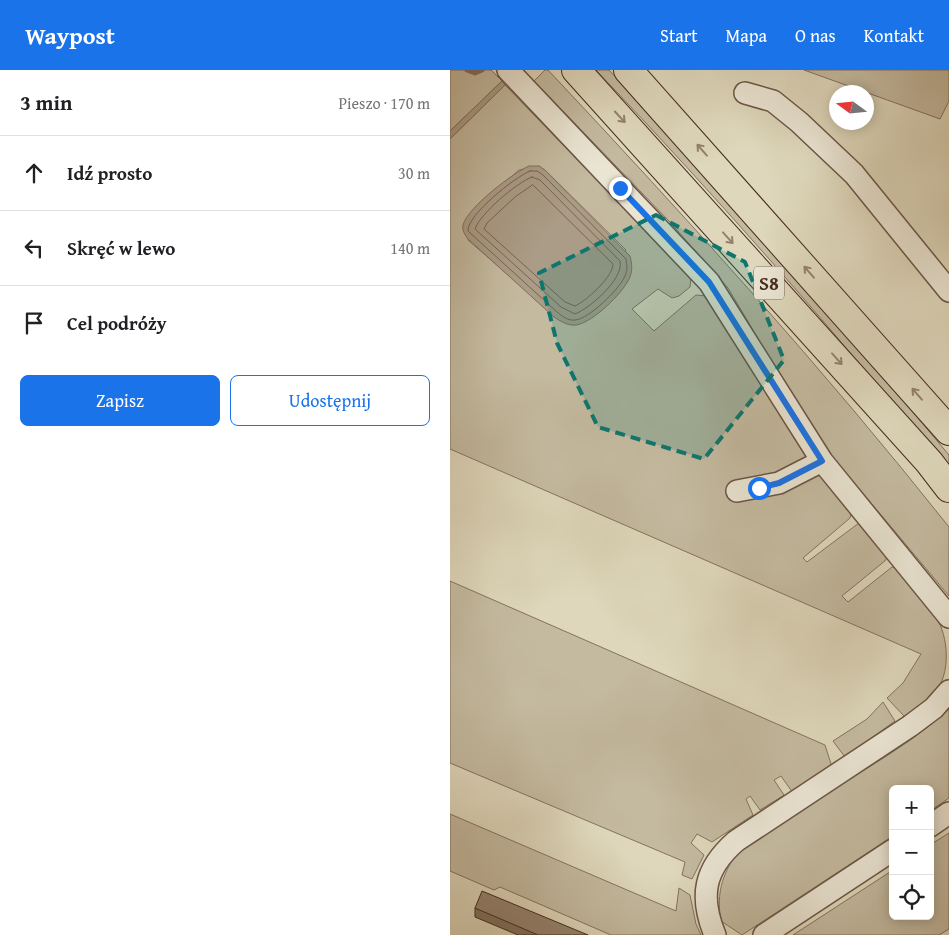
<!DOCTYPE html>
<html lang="pl">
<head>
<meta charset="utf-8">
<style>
  body { margin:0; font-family:"Gentium Book Plus",serif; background:#f2f2f2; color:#202124 }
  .controls { position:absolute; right:15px; bottom:15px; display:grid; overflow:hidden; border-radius:8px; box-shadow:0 2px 12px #0003 }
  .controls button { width:45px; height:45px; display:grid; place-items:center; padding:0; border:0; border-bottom:1px solid #e0e0e0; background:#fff; color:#202124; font:25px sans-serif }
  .compass { position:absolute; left:379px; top:15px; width:45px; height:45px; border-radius:50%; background:#fff; box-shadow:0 2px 12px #0003; rotate:285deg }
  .stop { position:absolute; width:15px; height:15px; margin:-11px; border:4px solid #1a73e8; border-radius:50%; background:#fff }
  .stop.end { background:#1a73e8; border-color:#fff; box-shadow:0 1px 5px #0008 }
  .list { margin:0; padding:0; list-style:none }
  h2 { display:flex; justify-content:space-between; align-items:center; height:65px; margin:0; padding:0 20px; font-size:21px }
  h2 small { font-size:16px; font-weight:400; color:#757577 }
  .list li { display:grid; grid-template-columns:32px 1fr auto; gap:15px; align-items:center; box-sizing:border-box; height:75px; padding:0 20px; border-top:1px solid #e0e0e0 }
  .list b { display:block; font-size:19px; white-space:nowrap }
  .list em { font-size:16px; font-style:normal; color:#757577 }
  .actions { display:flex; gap:10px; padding:15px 20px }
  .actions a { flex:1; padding:11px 0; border:1px solid #1a73e8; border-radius:8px; text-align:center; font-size:18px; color:#1a73e8 }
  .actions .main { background:#1a73e8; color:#fff }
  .icon { flex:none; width:28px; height:28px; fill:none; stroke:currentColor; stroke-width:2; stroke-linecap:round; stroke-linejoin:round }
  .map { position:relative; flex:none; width:499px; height:865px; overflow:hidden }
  header { display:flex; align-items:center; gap:30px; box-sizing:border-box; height:70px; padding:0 25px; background:#1a73e8; color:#fff }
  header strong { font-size:24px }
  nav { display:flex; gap:28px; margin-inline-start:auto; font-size:18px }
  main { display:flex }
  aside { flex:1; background:#fff }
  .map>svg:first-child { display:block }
  .green { fill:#c4baa0; stroke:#847260; fill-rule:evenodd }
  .water { fill:#aa9c86; stroke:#826e5d }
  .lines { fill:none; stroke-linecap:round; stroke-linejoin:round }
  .shore { stroke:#786352; stroke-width:1 }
  .stream { stroke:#826e5d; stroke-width:5 }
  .minor-casing { stroke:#6b5546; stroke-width:24 }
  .highway-casing { stroke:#452a1f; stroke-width:30 }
  .minor { stroke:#eae5d3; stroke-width:21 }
  .highway { stroke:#ded7bb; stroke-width:28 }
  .wall { fill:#807260; stroke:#452a1f }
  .building { fill:#958470; stroke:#452a1f }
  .oneway { stroke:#92806d }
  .route { stroke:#1a73e8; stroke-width:6 }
  .marked { fill:#0f766e; fill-opacity:0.2; stroke:#0f766e; stroke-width:4; stroke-dasharray:10 6; stroke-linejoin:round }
  .labels { text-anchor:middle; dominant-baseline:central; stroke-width:5; stroke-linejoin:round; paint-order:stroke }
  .shield { fill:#eae5d3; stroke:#766255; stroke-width:1 }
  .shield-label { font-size:19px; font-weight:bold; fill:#452a1f }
</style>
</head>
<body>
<header>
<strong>Waypost</strong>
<nav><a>Start</a><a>Mapa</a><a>O nas</a><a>Kontakt</a></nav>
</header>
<main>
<aside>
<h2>3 min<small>Pieszo · 170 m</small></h2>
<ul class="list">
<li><svg class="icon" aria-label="ahead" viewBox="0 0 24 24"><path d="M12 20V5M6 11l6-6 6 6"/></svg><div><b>Idź prosto</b></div><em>30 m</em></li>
<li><svg class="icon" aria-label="left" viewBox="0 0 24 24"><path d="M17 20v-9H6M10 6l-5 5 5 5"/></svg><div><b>Skręć w lewo</b></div><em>140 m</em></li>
<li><svg class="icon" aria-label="arrive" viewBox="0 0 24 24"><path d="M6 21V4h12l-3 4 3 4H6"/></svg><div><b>Cel podróży</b></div></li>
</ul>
<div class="actions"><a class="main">Zapisz</a><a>Udostępnij</a></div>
</aside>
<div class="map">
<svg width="499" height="865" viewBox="0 0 499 865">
  <rect width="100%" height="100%" fill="#ded7bb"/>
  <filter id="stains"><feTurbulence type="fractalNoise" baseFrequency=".004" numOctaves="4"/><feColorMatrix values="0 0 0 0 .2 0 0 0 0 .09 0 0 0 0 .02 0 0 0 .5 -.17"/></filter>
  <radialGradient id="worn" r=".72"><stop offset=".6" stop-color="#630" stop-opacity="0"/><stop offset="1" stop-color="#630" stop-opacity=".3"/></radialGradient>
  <!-- green -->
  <path class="green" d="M 0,0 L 41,0 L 52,11 L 0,61 Z
    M 95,0 L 98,0 C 237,148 373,298 499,457 L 499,526 L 369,371 L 278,218 L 219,151 L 84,11 Z
    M 146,0 L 159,0 L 362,222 L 499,385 L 499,401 C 386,263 269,129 146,0 Z
    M 354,0 L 499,0 L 499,31 L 490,49 Z
    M 55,15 L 241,207 L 240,217 L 229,226 L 222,228 L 208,219 L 182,239 L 204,261 L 246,225 L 257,226 L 357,388 L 399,438 L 401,444 L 400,448 L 353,488 L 357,492 L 409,453 L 436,485 L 436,490 L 392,526 L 398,532 L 442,497 L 447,498 C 459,514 484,540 491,557 C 499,578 499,608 483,625 C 475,634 464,640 455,647 L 437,628 L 453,613 L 471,584 L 0,379 L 0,69 ZM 89,96 L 96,101 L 176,180 L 111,251 L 18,170 L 22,141 L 69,100 Z
    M 0,511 L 375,675 L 382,697 L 343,723 L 331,706 L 324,710 L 334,725 L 310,740 L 300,726 L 296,729 L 303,745 L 262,772 L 247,764 L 241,773 L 254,785 L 242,809 L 232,805 L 235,792 L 0,693 Z
    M 433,632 L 445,651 L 395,687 L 383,671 L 417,649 Z
    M 499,639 L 499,728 L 480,741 L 480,719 L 443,719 L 443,766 L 292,865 L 271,851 C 267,828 270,810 283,789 C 290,778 316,762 328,754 C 384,715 449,685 499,639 Z
    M 0,744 L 226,841 L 229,818 L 240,825 L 246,854 L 251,865 L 161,865 L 50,817 L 44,820 L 0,801 Z
    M 499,763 L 499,859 L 489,865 L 343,865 L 443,800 L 443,846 L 480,846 L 480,775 Z"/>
  <!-- water -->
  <path class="water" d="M 52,11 L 55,15 L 0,69 L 0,61 Z
    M 79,96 L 89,96 L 96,101 L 180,186 C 182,194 183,201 179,209 C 172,224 142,253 126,255 C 118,256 110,251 104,247 L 18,169 C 15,165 12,161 13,155 C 18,137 63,103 79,96 Z"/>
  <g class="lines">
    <!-- shore -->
    <path class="shore" d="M 80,101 L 87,101 L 93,105 L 176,189 C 177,196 178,201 174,208 C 168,220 139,249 125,250 C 118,251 112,246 107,242 L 18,161 C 17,145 65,107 80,101 Z
      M 82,107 L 90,110 L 170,191 C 174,209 140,238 125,244 L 111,237 L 25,159 C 30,144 66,113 82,107 Z
      M 83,115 L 163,194 C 163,207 136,231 125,236 L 115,232 L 34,159 L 37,153 L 65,127 Z"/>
    <!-- stream -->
    <path class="stream" d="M 17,0 L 25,3 L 32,0"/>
    <defs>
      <path id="minor" d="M 58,0 L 259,212 L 372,391 L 499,547
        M 295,23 L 323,31 L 349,52 L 404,104 L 499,221
        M 287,421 L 329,413 L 372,391
        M 480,756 L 499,743
        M 265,865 C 249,826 254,799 286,771 L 460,656 L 484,638 L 499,621
        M 314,865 L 443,780"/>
      <path id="highway" d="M 126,0 L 479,392 L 499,418
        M 178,0 L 499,361"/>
    </defs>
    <!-- minor casing -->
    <use href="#minor" class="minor-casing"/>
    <!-- highway casing -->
    <use href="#highway" class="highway-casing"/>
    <!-- minor -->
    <use href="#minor" class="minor"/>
    <!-- highway -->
    <use href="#highway" class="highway"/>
  </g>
  <!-- wall -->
  <path class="wall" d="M 25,838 L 138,865 L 68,865 L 25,847 Z"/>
  <!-- building -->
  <path class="building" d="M 32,821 L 138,865 L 88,865 L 25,838 Z"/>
  <!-- one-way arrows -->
  <defs><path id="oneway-shaft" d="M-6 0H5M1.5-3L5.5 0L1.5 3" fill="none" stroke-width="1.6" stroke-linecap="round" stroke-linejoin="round" transform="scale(1.25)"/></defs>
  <g class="oneway">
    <use href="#oneway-shaft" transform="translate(170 47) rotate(47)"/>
    <use href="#oneway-shaft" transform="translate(252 80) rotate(-131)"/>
    <use href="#oneway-shaft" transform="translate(278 168) rotate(48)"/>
    <use href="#oneway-shaft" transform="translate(359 202) rotate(-131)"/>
    <use href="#oneway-shaft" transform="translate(387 289) rotate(48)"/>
    <use href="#oneway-shaft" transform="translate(467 324) rotate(-131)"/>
  </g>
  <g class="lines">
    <!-- route -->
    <path class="route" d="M 170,118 L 259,212 L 372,391 L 329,413 L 309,418"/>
  </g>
  <!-- marked area -->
  <path class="marked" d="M 206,145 L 295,192 L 334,290 L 254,389 L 148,357 L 107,273 L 89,203 Z"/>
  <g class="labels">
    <!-- shield labels -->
    <rect class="shield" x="304" y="196.5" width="30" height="33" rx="4"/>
    <g class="shield-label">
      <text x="319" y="213">S8</text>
    </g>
  </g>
  <rect width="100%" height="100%" filter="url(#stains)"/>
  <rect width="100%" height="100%" fill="url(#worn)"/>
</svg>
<div class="controls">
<button>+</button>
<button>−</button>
<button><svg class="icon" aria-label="locate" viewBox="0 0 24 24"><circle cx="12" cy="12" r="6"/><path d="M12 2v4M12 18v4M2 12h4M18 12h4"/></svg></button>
</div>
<svg class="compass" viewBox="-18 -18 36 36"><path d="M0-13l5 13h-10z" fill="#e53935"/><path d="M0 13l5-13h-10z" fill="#757577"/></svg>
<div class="stop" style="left:309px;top:418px"></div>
<div class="stop end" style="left:170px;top:118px"></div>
</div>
</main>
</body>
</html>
